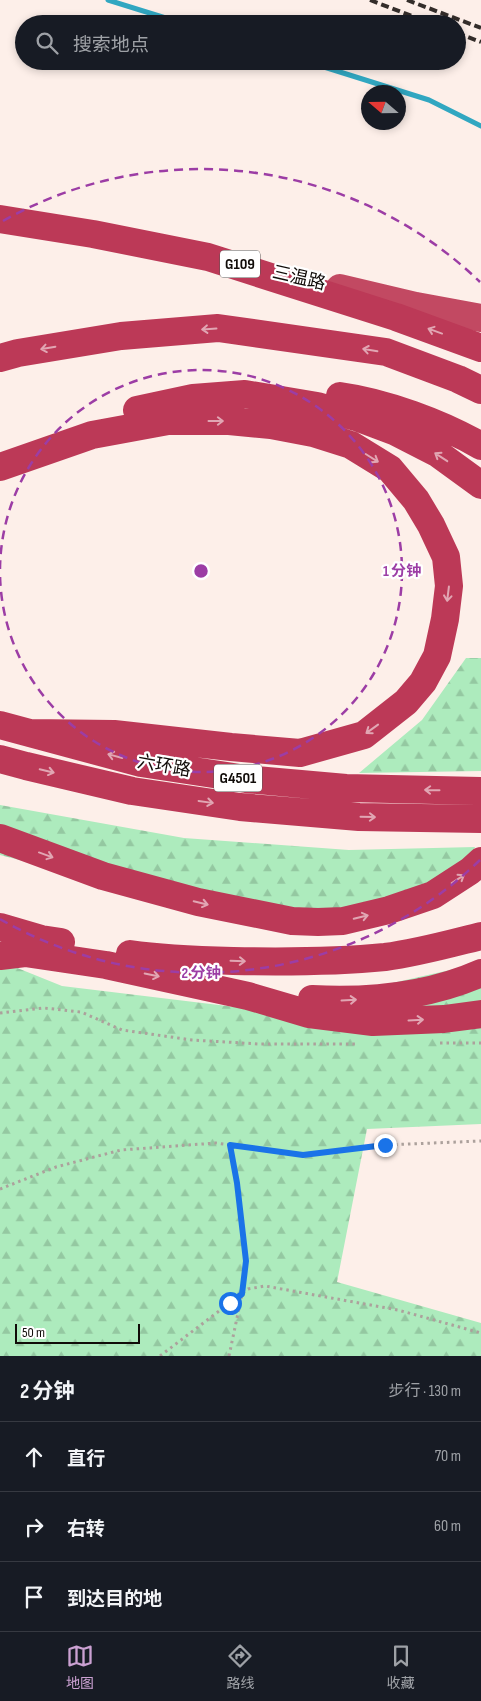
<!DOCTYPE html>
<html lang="zh">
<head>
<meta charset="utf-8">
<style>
  body { margin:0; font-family:"Sofia Sans Condensed","Noto Sans SC",sans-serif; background:#20242c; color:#f1f3f6 }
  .compass { position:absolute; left:361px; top:85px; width:45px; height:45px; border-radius:50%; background:#171b24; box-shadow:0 2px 8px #0003; rotate:290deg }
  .scale { position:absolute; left:15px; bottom:12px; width:125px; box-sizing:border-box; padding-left:5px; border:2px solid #110c09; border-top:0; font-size:14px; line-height:18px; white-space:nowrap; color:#110c09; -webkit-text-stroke:4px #fff; paint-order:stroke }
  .stop { position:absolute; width:15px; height:15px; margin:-11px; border:4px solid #1a73e8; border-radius:50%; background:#fff }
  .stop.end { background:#1a73e8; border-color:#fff; box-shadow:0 1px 5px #0008 }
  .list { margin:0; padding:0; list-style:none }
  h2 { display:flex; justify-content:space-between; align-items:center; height:65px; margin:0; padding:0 20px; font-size:21px }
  h2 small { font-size:16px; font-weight:400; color:#9ea1a6 }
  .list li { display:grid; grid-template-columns:32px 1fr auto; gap:15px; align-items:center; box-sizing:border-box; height:70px; padding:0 20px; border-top:1px solid #363941 }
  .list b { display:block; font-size:19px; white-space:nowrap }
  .list em { font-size:16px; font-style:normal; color:#9ea1a6 }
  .icon { flex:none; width:28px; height:28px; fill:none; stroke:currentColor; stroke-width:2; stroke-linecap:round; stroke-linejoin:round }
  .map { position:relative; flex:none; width:481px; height:1356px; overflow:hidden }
  .search { position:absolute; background:#171b24; box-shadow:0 2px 8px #0003; left:15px; right:15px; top:15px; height:55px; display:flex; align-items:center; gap:12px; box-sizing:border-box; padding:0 18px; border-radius:28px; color:#9ea1a6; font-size:19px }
  .sheet { height:275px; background:#171b24 }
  nav { display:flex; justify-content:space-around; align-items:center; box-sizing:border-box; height:70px; border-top:1px solid #363941; background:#171b24; font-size:14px; color:#9ea1a6 }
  nav a { display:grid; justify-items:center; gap:2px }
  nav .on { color:#cba1d2 }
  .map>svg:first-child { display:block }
  .forest { fill:url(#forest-firs) }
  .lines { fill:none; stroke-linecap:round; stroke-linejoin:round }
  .stream { stroke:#31a7c1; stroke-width:5 }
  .path { stroke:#aca19c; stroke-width:3; stroke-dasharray:2.5 4; stroke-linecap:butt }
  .trunk { stroke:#c24962; stroke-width:28 }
  .motorway { stroke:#bc3957; stroke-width:28 }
  .rail { stroke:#342d2a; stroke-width:4; stroke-dasharray:8 4; stroke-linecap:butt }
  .oneway { stroke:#e1a6b3 }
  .route { stroke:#1a73e8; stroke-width:6 }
  .ring { fill:none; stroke:#9c3da5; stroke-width:2.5; stroke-dasharray:9 6 }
  .labels { text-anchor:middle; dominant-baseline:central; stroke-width:4.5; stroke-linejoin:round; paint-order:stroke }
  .shield { fill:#fff; stroke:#585553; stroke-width:1 }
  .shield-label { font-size:16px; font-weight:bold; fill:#110c09 }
  .street-label { font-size:18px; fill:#110c09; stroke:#fff }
  .centre { fill:#9c3da5; stroke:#fff; stroke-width:2.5 }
  .ring-label { font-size:15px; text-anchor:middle; font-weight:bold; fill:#9c3da5; stroke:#fff; stroke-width:4.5; stroke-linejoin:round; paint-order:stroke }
</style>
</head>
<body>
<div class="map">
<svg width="481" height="1356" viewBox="0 0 481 1356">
  <defs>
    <pattern id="forest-firs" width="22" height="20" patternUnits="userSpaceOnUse" patternTransform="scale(1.25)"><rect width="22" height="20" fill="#adebbd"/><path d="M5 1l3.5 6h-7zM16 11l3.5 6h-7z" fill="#94c8a1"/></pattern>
  </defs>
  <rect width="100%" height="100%" fill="#fdefe9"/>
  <!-- forest -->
  <path class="forest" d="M 466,658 L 481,658 L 481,771 L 359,773 L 422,720 Z
    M 0,805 L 184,838 L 349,850 L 475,847 L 468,862 L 420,903 L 270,924 L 0,855 Z
    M 0,961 L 62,986 L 268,1011 L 481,963 L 481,1124 L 367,1129 L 337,1282 L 481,1323 L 481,1356 L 0,1356 Z"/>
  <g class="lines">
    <!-- stream -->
    <path class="stream" d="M 108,0 L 185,24
      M 305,61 L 429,100 L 481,126"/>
    <!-- path -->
    <path class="path" d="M 0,1013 L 44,1008 L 81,1012 L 122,1030 L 192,1040 L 259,1044 L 357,1044
      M 440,1043 L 481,1043
      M 0,1189 L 56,1167 L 121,1150 L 216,1143 L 303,1155 L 385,1145 L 481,1141
      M 160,1356 L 248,1289 L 265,1286 L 398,1310 L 481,1333
      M 229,1356 L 242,1294 L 246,1261 L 237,1183 L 230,1145"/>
    <!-- trunk -->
    <path class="trunk" d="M 340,288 L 416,306 L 481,318"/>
    <!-- motorway -->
    <path class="motorway" d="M 0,219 L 93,234 L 208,257 L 396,317 L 481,348
      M 0,358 L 18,353 L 121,336 L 218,328 L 386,352 L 458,379 L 481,390
      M 340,396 C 384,402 442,423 481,446
      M 137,410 L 193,398 L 245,394 L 317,406 L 356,417 L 396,432 L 437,453 L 481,485
      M 0,467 L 92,435 L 168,421 L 229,421 L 271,425 L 313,433 L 351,445 L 390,469 L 416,500 L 431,525 L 446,557 L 449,586 L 445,619 L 437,656 L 423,682 L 406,702 L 364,735 L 300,753 L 231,747 L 114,734 L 30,733
      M 0,725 L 141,763 L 246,779 L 346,788 L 481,791
      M 0,759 L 26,766 L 132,791 L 240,807 L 359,817 L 481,819
      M 0,838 L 103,876 L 198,902 L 292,921 L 318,922 L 343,921 L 389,910 L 433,895 L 470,871 L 481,861
      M 0,927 L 41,939 L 61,942
      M 130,954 C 165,959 198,960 233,961 C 283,962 334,962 385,957 C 417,953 449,944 481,936
      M 0,956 L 25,953 L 106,965 L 248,996 L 309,1014 L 373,1022 L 444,1019 L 481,1014
      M 312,999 C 369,1002 429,996 481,973"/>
    <!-- rail -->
    <path class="rail" d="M 370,0 L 433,24
      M 407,0 L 481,28
      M 457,33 L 481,42"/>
  </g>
  <!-- one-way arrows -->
  <defs><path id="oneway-shaft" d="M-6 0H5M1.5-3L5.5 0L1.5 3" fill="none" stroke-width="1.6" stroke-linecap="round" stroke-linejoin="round" transform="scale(1.25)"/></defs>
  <g class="oneway">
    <use href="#oneway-shaft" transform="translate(209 329) rotate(176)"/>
    <use href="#oneway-shaft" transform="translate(435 331) rotate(-160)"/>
    <use href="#oneway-shaft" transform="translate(48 348) rotate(170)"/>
    <use href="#oneway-shaft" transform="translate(370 350) rotate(-171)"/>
    <use href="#oneway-shaft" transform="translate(216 421)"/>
    <use href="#oneway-shaft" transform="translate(441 457) rotate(-147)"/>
    <use href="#oneway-shaft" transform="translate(372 458) rotate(32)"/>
    <use href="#oneway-shaft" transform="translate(448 594) rotate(97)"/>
    <use href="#oneway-shaft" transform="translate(372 729) rotate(144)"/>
    <use href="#oneway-shaft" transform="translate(115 756) rotate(-165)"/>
    <use href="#oneway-shaft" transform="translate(47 771) rotate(13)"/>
    <use href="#oneway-shaft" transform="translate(432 790) rotate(-179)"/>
    <use href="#oneway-shaft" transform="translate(206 802) rotate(8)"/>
    <use href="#oneway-shaft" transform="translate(368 817) rotate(1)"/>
    <use href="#oneway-shaft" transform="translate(46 855) rotate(20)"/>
    <use href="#oneway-shaft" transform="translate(458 879) rotate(-33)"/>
    <use href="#oneway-shaft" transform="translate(201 903) rotate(13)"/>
    <use href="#oneway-shaft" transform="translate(361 917) rotate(-14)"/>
    <use href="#oneway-shaft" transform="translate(238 961) rotate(2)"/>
    <use href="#oneway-shaft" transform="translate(152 975) rotate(12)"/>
    <use href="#oneway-shaft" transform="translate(349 1000) rotate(-3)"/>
    <use href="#oneway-shaft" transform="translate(416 1020) rotate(-3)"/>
  </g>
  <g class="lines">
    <!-- route -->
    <path class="route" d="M 230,1303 L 242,1294 L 246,1261 L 237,1183 L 230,1145 L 303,1155 L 385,1145"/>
  </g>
  <!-- distance rings -->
  <g class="ring">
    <path d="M0 569A201 201 0 1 1 0 573"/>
    <path d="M480 860A402 402 0 0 1 0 919M3 221A402 402 0 0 1 480 282"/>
  </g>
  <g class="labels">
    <!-- shield labels -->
    <g class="shield">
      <rect x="220" y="250.5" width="40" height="27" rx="4"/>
      <rect x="214" y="764.5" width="48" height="27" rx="4"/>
    </g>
    <g class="shield-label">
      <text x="240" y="264">G109</text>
      <text x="238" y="778">G4501</text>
    </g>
    <!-- street labels -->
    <g class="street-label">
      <text transform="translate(299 278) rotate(13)">三温路</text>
      <text transform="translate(164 766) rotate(10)">六环路</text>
    </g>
  </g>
  <circle cx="201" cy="571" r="8" class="centre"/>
  <g class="ring-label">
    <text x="402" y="576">1 分钟</text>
    <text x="201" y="978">2 分钟</text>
  </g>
</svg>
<svg class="compass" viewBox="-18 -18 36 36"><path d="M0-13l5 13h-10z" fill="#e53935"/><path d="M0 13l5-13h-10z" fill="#9ea1a6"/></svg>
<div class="scale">50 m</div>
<div class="stop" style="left:230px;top:1303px"></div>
<div class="stop end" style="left:385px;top:1145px"></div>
<div class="search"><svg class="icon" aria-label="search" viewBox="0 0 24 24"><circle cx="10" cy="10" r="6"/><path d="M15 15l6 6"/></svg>搜索地点</div>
</div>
<section class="sheet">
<h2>2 分钟<small>步行 · 130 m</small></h2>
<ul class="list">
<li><svg class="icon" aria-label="ahead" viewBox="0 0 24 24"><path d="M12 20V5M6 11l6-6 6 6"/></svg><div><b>直行</b></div><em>70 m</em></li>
<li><svg class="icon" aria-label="right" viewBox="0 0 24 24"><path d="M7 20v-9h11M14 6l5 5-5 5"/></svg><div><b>右转</b></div><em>60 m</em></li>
<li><svg class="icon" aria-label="arrive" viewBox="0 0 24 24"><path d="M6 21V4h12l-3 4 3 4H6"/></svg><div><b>到达目的地</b></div></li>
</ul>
</section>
<nav>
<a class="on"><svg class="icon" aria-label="map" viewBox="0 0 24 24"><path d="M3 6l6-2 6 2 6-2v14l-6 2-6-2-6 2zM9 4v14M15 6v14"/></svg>地图</a>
<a><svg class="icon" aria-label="directions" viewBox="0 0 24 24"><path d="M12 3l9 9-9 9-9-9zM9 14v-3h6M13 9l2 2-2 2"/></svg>路线</a>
<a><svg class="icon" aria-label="saved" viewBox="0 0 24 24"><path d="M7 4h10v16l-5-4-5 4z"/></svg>收藏</a>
</nav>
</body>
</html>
